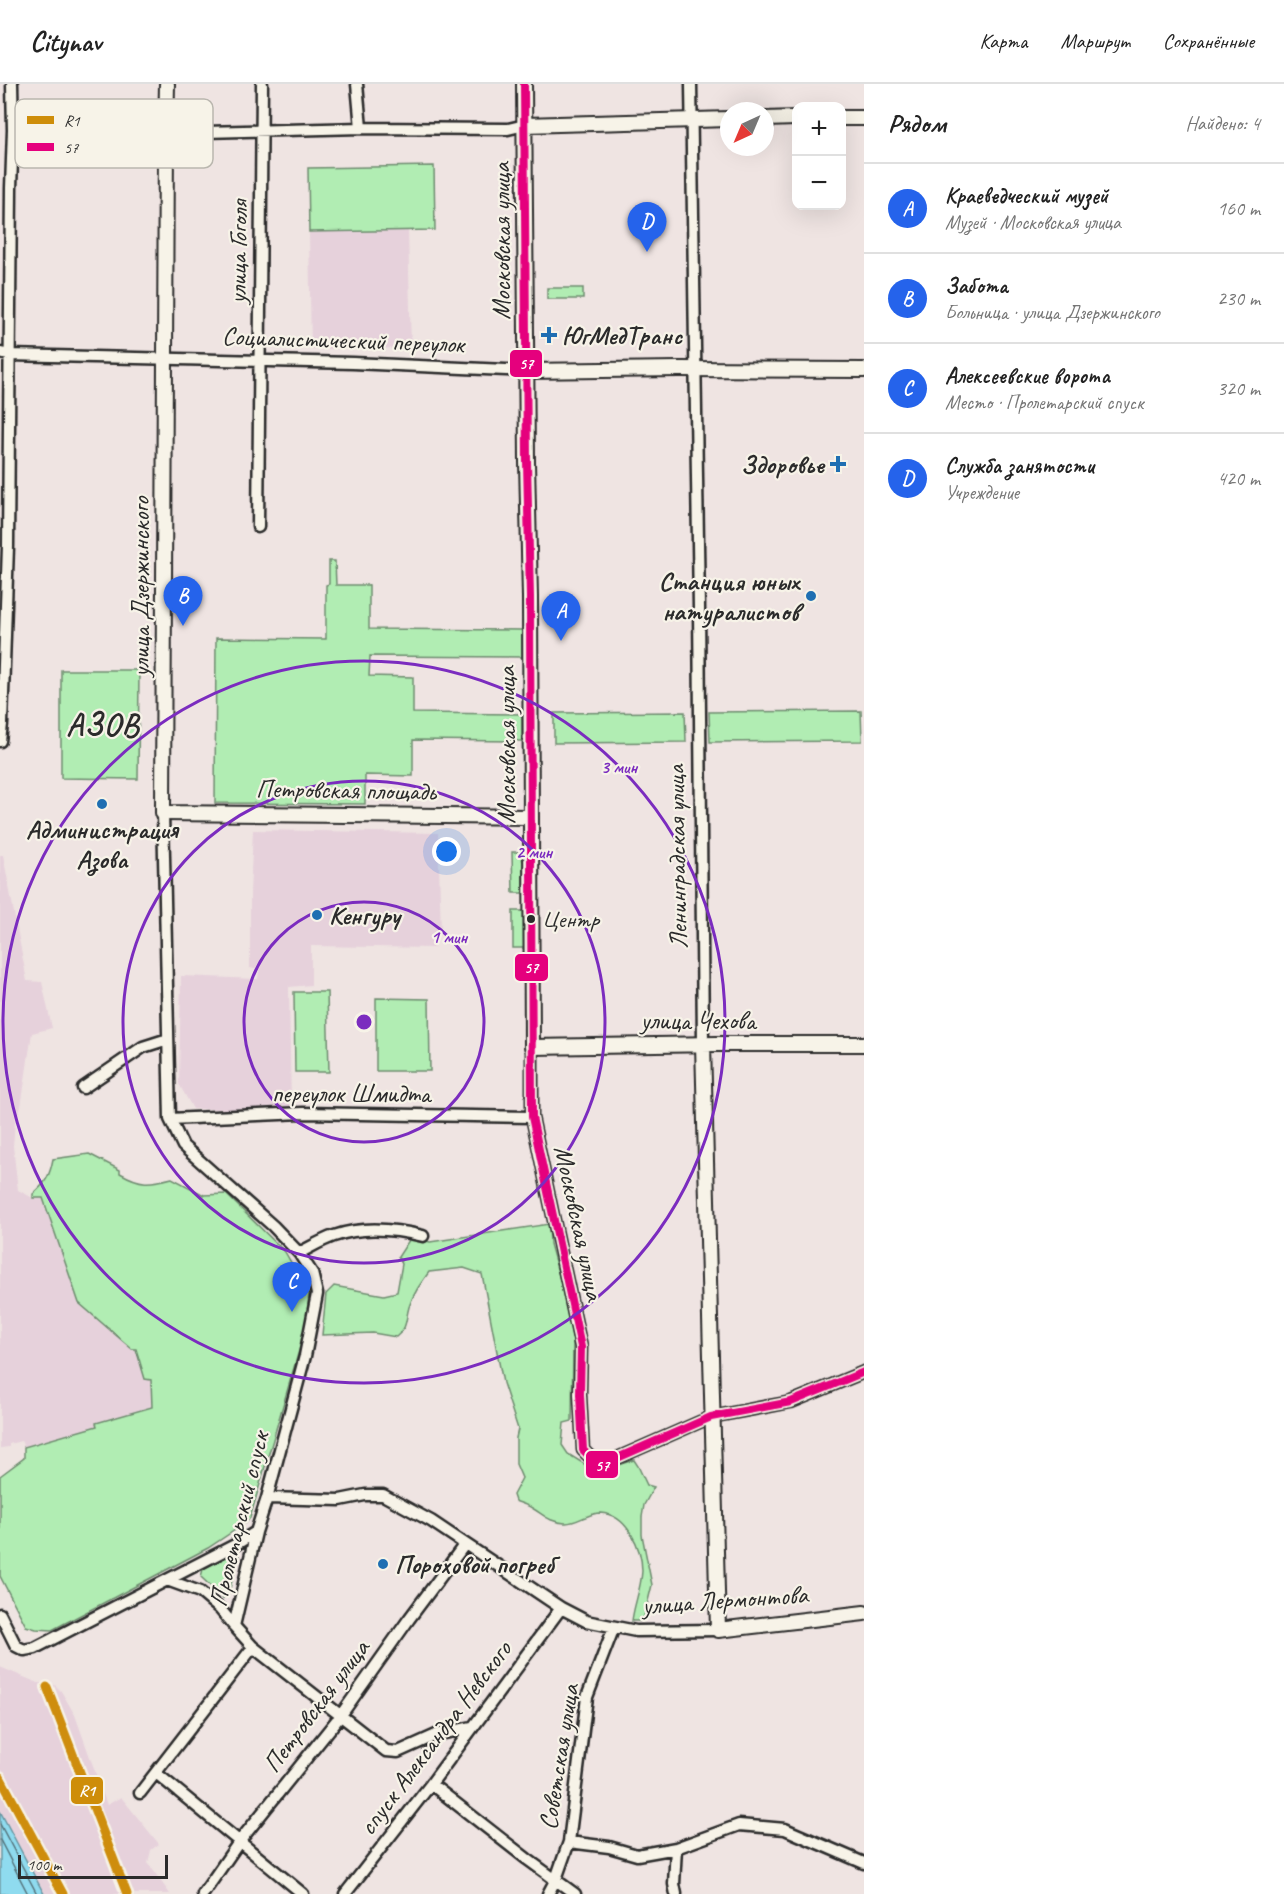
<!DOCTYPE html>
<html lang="ru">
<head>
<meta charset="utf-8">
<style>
  body { margin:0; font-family:Caveat,sans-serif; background:#f6f6f6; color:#222 }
  .controls { position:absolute; right:18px; top:18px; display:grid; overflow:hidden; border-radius:12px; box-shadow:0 6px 24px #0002 }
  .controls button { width:54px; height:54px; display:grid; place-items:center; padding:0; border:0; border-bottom:2px solid #e0e0e0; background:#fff; color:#222; font:30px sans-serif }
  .compass { position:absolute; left:720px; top:18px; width:54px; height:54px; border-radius:50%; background:#fff; box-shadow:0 6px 24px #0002; rotate:224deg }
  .scale { position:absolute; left:18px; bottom:15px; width:150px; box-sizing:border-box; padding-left:6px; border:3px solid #2b2b2b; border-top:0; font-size:16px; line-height:21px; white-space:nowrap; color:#2b2b2b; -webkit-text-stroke:4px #f7f3e8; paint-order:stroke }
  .you { position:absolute; left:447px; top:768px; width:21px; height:21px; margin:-15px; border:4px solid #fff; border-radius:50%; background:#1a73e8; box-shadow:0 0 0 9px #1a73e833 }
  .badge { display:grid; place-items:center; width:39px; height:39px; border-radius:50%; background:#2563eb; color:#fff; font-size:20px; font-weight:700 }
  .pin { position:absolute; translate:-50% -50px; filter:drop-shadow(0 2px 3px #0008) }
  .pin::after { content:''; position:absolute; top:32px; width:21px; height:18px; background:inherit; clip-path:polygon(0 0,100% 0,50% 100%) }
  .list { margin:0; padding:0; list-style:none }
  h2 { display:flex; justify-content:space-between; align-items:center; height:78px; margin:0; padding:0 24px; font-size:26px }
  h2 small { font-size:20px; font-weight:400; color:#767676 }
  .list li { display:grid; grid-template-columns:39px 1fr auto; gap:18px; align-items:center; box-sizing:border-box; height:90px; padding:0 24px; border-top:2px solid #e0e0e0 }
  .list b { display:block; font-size:22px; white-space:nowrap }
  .list p { margin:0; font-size:20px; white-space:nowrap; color:#767676 }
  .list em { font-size:20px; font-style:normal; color:#767676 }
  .map { position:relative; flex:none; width:864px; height:1810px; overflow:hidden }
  header { display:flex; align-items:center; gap:36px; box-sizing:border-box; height:84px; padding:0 30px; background:#fff; border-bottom:2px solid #e0e0e0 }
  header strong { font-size:28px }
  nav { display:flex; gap:33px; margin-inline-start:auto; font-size:21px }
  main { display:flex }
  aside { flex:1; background:#fff }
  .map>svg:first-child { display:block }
  .built { fill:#e6d1db }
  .green { fill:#b1edb3; stroke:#6e8c6f; stroke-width:1.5 }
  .water { fill:#8fdbef; stroke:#6795a1; stroke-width:1.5 }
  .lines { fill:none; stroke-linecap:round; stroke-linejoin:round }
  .shore { stroke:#537179; stroke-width:1.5 }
  .street-casing { stroke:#2b2b2b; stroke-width:15 }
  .secondary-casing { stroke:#2b2b2b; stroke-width:18 }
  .street { stroke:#f7f3e8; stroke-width:10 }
  .secondary { stroke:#f7f3e8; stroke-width:14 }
  .bus-1-casing { stroke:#f7f3e8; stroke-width:12 }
  .bus-1 { stroke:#e5007d; stroke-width:8 }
  .rail-1-casing { stroke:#f7f3e8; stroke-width:14 }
  .rail-1 { stroke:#ce8d09; stroke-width:9 }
  .ring { fill:none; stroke:#7b2cbf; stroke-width:3 }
  .poi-dot { fill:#1f6fb2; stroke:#f7f3e8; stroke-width:2 }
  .bus-dot { fill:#2b2b2b; stroke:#f7f3e8; stroke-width:2 }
  .labels { text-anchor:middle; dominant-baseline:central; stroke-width:4.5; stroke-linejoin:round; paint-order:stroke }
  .bus-label { font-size:24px; fill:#2b2b2b; stroke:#f7f3e8; text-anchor:start }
  .street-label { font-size:26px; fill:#2b2b2b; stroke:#f7f3e8 }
  .poi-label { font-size:26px; font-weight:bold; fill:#2b2b2b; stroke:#f7f3e8; text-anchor:start }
  .district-label { font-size:32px; font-weight:bold; letter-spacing:1.5px; fill:#2b2b2b; stroke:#f7f3e8 }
  .key { fill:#f7f3e8; stroke:#bab7af; stroke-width:1.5 }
  .key-label { font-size:16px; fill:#2b2b2b }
  .centre { fill:#7b2cbf; stroke:#f7f3e8; stroke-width:3 }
  .ring-label { font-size:18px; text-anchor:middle; font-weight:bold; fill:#7b2cbf; stroke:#f7f3e8; stroke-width:4.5; stroke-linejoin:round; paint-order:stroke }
  .line-badge { stroke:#f7f3e8; stroke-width:2 }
  .badge-label { font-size:16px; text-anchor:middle; font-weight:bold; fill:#fff }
</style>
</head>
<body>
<header>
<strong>Citynav</strong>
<nav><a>Карта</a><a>Маршрут</a><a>Сохранённые</a></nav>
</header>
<main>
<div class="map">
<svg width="864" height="1810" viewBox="0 0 864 1810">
  <rect width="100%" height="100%" fill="#efe4e2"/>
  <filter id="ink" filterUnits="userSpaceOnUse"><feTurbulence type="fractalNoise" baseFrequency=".0167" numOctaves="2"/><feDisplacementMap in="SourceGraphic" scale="12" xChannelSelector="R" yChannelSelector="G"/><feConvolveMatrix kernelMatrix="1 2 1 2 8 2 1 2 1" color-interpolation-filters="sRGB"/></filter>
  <g filter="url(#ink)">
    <!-- built -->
    <path class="built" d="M 408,146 L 411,264 L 311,265 L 309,148 Z
      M 253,746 L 438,749 L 441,848 L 437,849 L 434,864 L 311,862 L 311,901 L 289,903 L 291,1025 L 193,1025 L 179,1000 L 181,892 L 258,895 L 259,886 L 250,884 L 250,809 Z
      M 0,771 L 3,771 L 27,897 L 42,898 L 52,944 L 32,949 L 21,1023 L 15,1037 L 13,1062 L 18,1106 L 33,1114 L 43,1114 L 79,1219 L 136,1265 L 145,1295 L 151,1295 L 152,1323 L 97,1339 L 98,1342 L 24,1363 L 21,1357 L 9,1360 L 9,1363 L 0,1364 Z
      M 0,1583 L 38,1599 L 48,1599 L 55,1601 L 61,1607 L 75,1631 L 107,1721 L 121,1713 L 159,1760 L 151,1766 L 148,1779 L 170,1810 L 44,1810 L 0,1727 Z"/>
    <!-- green -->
    <path class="green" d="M 434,82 L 435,146 L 309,148 L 308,84 Z
      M 547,204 L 583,204 L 583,215 L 547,215 Z
      M 329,477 L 335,477 L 336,501 L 369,501 L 369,545 L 522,546 L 522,573 L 370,572 L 369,592 L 413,593 L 413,629 L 522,630 L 522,657 L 413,656 L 413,692 L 365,691 L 365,720 L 215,719 L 216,554 L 326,555 L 326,501 L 329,500 Z
      M 61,586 L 139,586 L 138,695 L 61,694 Z
      M 861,627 L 862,657 L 710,658 L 709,628 Z
      M 685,628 L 686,658 L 554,659 L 554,629 Z
      M 512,768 L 518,768 L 521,770 L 523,778 L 523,809 L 513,809 Z
      M 513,827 L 524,827 L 524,864 L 513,864 Z
      M 294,908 L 327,908 L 329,988 L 295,988 Z
      M 376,914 L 429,915 L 430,987 L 376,987 Z
      M 89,1070 L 120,1086 L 120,1089 C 141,1101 149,1100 172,1094 L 204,1111 L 226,1110 L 285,1168 L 309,1210 L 305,1246 L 250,1434 L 241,1442 L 208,1464 L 52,1546 L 36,1545 L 26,1542 L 0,1492 L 0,1392 L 24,1374 L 24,1363 L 97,1342 L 96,1339 L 152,1323 L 151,1296 L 145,1295 L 136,1265 L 132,1265 L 79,1219 L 43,1114 L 33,1114 L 33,1110 C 46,1099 50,1091 53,1075 Z
      M 549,1140 L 550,1160 L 561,1199 L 573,1256 L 572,1337 L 564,1339 L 562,1361 L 568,1370 L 589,1383 L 601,1386 L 634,1376 L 638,1382 L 647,1401 L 654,1403 L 644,1421 L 642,1433 L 642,1451 L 652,1501 L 643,1537 L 632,1537 C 634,1520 641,1505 642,1487 C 642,1464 627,1430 600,1429 C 588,1429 576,1440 565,1439 C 549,1438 544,1431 532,1424 C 527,1421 520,1419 515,1417 L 513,1411 L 522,1394 L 516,1380 L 516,1354 L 518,1345 L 503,1299 L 482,1190 L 464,1184 L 429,1188 C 421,1199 413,1210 409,1223 C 405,1237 408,1243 396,1253 L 373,1249 L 322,1251 L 326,1210 L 334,1202 L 384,1211 L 397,1208 L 402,1180 L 398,1173 L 411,1153 L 430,1158 Z
      M 235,1467 L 239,1472 L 228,1511 L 223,1514 L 201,1493 L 203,1485 Z"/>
    <!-- water -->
    <path class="water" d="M 0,1727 L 44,1810 L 0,1810 Z"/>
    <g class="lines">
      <!-- shore -->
      <path class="shore" d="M 0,1740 L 37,1810
        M 0,1756 L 28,1810"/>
      <defs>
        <path id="street" d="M 357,0 L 361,44
          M 691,0 L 699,524 L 703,960
          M 13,46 L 166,49 L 361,44 L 508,45 L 525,41
          M 0,269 L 9,271 L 353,279 L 526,287
          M 258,443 L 262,0
          M 0,657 L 2,640 L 8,462 L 11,104 L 13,46 L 12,0
          M 163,729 L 170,1035 L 183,1062 L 273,1142 L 299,1169 L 312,1189 L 317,1210 L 305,1272 L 267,1414 L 256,1448 L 234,1542 L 253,1563 L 386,1667 L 398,1668 L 436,1651 L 472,1643
          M 532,963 L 532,1033 L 581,1263 L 580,1310 L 583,1366 L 599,1382 L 711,1333 L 791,1318 L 864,1288
          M 83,1004 L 143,963 L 168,955
          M 170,1035 L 303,1029 L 532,1033
          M 299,1169 C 311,1163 322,1156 334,1152 C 362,1142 395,1145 423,1152
          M 267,1414 L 340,1416 L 365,1411 L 383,1411 L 431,1437 L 561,1524 L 586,1537 L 636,1547 L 718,1546
          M 167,1496 L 200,1508 L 220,1525 L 234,1542
          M 0,1530 L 16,1562 L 24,1566 L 35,1564 L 235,1461 L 256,1448
          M 156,1689 L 303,1810
          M 431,1700 L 527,1775 L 575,1810
          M 140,1709 L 253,1563
          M 569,1758 L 609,1763 L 637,1771 L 676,1764 L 739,1741 L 785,1745 L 864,1779
          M 203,1810 L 239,1758 L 341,1631 L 409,1535 L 465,1460
          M 345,1810 L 431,1700 L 561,1524
          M 548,1810 L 556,1795 L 569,1758 L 587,1613 L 614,1543
          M 676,1810 L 674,1800 L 676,1764"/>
        <path id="secondary" d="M 167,0 L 166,49 L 163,729 L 530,733
          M 524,0 L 527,378 L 530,513 L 532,963 L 717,960 L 864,960
          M 842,34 L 864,34
          M 765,35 L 796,34
          M 525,41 L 729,35
          M 526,287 L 679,285 L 864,286
          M 703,960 L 718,1546 L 864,1529"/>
      </defs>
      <!-- street casing -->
      <use href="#street" class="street-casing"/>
      <!-- secondary casing -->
      <use href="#secondary" class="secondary-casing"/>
      <!-- street -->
      <use href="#street" class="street"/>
      <!-- secondary -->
      <use href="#secondary" class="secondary"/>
      <defs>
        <path id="bus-1" d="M 524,0 L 527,378 L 530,513 L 532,1033 L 581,1263 L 580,1310 L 583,1366 L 599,1382 L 711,1333 L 791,1318 L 864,1288"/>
      </defs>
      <!-- bus-1 casing -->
      <use href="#bus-1" class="bus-1-casing"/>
      <!-- bus-1 -->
      <use href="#bus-1" class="bus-1"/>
      <defs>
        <path id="rail-1" d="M 47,1603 L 127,1810
          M 0,1693 L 63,1810"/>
      </defs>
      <!-- rail-1 casing -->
      <use href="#rail-1" class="rail-1-casing"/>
      <!-- rail-1 -->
      <use href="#rail-1" class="rail-1"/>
    </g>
  </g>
  <!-- distance rings -->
  <g class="ring">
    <circle cx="364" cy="938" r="120"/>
    <circle cx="364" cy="938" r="241"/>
    <circle cx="364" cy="938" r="361"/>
  </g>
  <!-- markers -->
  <g class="poi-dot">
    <path d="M546 242h6v6h6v6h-6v6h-6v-6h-6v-6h6z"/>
    <path d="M835 371h6v6h6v6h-6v6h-6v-6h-6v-6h6z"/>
    <circle cx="811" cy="512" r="6"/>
    <circle cx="102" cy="720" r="6"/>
    <circle cx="317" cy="831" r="6"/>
    <circle cx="383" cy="1480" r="6"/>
  </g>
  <circle class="bus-dot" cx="531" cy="835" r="5"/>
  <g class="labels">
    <!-- bus labels -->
    <g class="bus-label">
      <text x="542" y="835">Центр</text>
    </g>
    <!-- street labels -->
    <g class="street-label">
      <text transform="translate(501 157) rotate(-90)">Московская улица</text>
      <text transform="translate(238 168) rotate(-89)">улица Гоголя</text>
      <text transform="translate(343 256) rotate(2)">Социалистический переулок</text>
      <text transform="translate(140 503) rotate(-90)">улица Дзержинского</text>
      <text transform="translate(506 661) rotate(-90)">Московская улица</text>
      <text transform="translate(346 706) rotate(1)">Петровская площадь</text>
      <text transform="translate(677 773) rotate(-91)">Ленинградская улица</text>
      <text x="698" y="936">улица Чехова</text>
      <text x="351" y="1009">переулок Шмидта</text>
      <text transform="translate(579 1139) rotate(78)">Московская улица</text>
      <text transform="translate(239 1435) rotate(-76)">Пролетарский спуск</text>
      <text transform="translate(725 1516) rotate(-4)">улица Лермонтова</text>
      <text transform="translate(316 1622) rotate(-53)">Петровская улица</text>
      <text transform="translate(435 1654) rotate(-53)">спуск Александра Невского</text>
      <text transform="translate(559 1673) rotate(-81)">Советская улица</text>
    </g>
    <!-- poi labels -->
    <g class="poi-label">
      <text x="562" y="251">ЮгМедТранс</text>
      <text x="824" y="380" text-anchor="end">Здоровье</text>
      <text x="799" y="497" text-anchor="end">Станция юных<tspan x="799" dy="30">натуралистов</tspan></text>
      <text x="102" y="745" text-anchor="middle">Администрация<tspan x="102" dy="30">Азова</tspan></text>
      <text x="329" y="831">Кенгуру</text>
      <text x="395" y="1480">Пороховой погреб</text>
    </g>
    <!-- district labels -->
    <g class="district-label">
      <text x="103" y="640">АЗОВ</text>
    </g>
  </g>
  <!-- legend -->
  <rect x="15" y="15" width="198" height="69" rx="9" class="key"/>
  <rect x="27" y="32" width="27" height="8" fill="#ce8d09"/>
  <rect x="27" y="59" width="27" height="8" fill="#e5007d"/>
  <g class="key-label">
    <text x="64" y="42">R1</text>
    <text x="64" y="69">57</text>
  </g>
  <circle cx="364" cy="938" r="9" class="centre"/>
  <g class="ring-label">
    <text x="619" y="689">3 мин</text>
    <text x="534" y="774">2 мин</text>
    <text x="449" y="859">1 мин</text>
  </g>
  <g class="line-badge">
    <rect x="509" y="265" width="34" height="29" rx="6" fill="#e5007d"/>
    <rect x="514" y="869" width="35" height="29" rx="6" fill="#e5007d"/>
    <rect x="585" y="1366" width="34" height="29" rx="6" fill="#e5007d"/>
    <rect x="70" y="1692" width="34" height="29" rx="6" fill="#ce8d09"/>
  </g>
  <g class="badge-label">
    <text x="526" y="285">57</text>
    <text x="531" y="889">57</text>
    <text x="602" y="1387">57</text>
    <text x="87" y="1712">R1</text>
  </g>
</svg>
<div class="controls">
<button>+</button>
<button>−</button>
</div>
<svg class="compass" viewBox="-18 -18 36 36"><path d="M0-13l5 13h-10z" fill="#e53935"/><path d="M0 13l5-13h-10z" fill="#767676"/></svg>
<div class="scale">100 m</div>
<div class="you"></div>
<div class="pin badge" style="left:561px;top:557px">A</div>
<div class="pin badge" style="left:183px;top:542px">B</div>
<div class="pin badge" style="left:292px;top:1228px">C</div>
<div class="pin badge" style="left:647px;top:168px">D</div>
</div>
<aside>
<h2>Рядом<small>Найдено: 4</small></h2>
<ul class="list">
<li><span class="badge">A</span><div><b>Краеведческий музей</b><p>Музей · Московская улица</p></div><em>160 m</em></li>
<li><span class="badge">B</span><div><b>Забота</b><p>Больница · улица Дзержинского</p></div><em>230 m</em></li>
<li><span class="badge">C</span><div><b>Алексеевские ворота</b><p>Место · Пролетарский спуск</p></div><em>320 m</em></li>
<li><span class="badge">D</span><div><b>Служба занятости</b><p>Учреждение</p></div><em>420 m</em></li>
</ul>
</aside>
</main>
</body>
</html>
